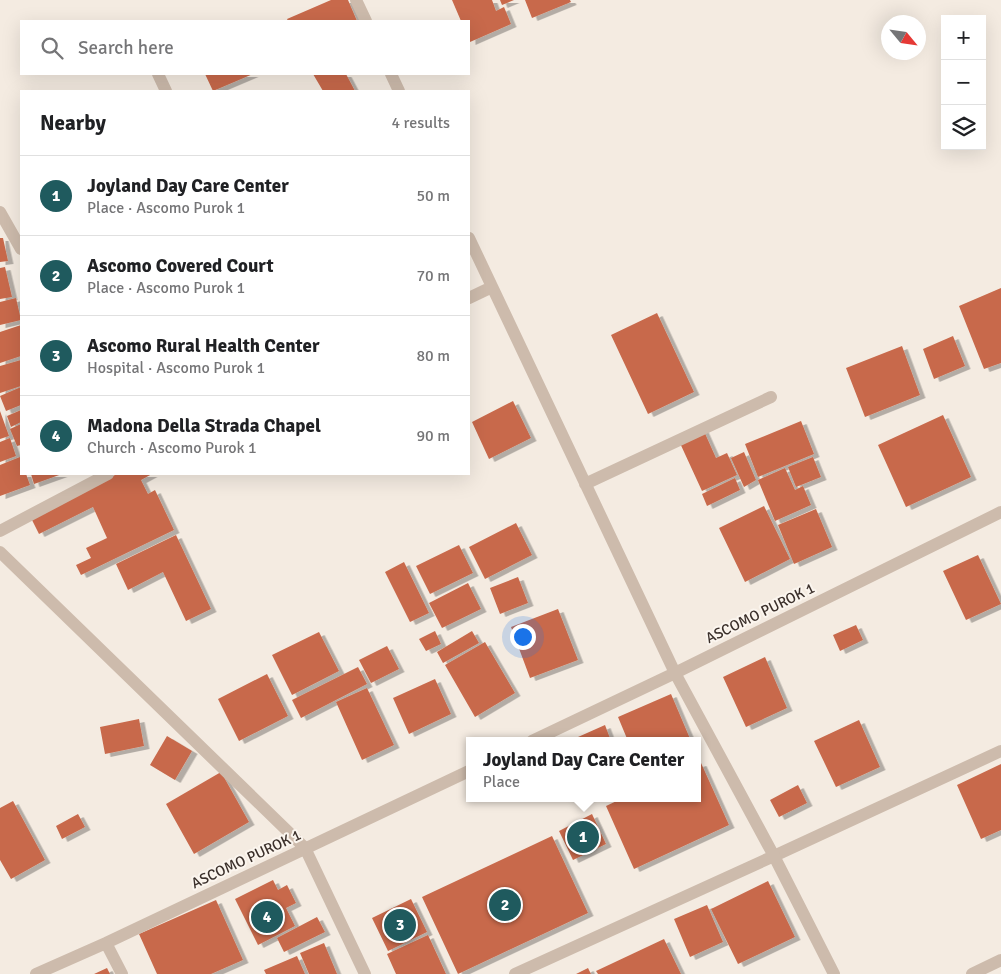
<!DOCTYPE html>
<html lang="en">
<head>
<meta charset="utf-8">
<style>
  body { margin:0; font-family:Signika,sans-serif; background:#f2f2f2; color:#202124 }
  .controls { position:absolute; right:15px; top:15px; display:grid; overflow:hidden; border-radius:0px; box-shadow:0 5px 20px #0002 }
  .controls button { width:45px; height:45px; display:grid; place-items:center; padding:0; border:0; border-bottom:1px solid #e0e0e0; background:#fff; color:#202124; font:25px sans-serif }
  .compass { position:absolute; left:881px; top:15px; width:45px; height:45px; border-radius:50%; background:#fff; box-shadow:0 5px 20px #0002; rotate:119deg }
  .you { position:absolute; left:522px; top:636px; width:18px; height:18px; margin:-12px; border:4px solid #fff; border-radius:50%; background:#1a73e8; box-shadow:0 0 0 8px #1a73e833 }
  .badge { display:grid; place-items:center; width:32px; height:32px; border-radius:50%; background:#1f5a5e; color:#fff; font-size:16px; font-weight:700 }
  .pin { position:absolute; translate:-50% -50%; border:2px solid #fff; box-shadow:0 1px 5px #0006 }
  .popup { position:absolute; left:466px; top:737px; width:235px; height:65px; box-sizing:border-box; display:grid; place-content:center; border-radius:0px; background:#fff; filter:drop-shadow(0 1px 4px #0005); font-size:16px; white-space:nowrap; color:#757577 }
  .popup b { font-size:19px; color:#202124 }
  .popup::after { content:''; position:absolute; left:50%; top:100%; margin-left:-10px; border:10px solid transparent; border-top-color:#fff }
  .list { margin:0; padding:0; list-style:none }
  h2 { display:flex; justify-content:space-between; align-items:center; height:65px; margin:0; padding:0 20px; font-size:21px }
  h2 small { font-size:16px; font-weight:400; color:#757577 }
  .list li { display:grid; grid-template-columns:32px 1fr auto; gap:15px; align-items:center; box-sizing:border-box; height:80px; padding:0 20px; border-top:1px solid #e0e0e0 }
  .list b { display:block; font-size:19px; white-space:nowrap }
  .list p { margin:0; font-size:16px; white-space:nowrap; color:#757577 }
  .list em { font-size:16px; font-style:normal; color:#757577 }
  .icon { flex:none; width:28px; height:28px; fill:none; stroke:currentColor; stroke-width:2; stroke-linecap:round; stroke-linejoin:round }
  .map { position:relative; flex:none; width:1001px; height:974px; overflow:hidden }
  .search { position:absolute; background:#fff; box-shadow:0 5px 20px #0002; left:20px; top:20px; width:450px; height:55px; display:flex; align-items:center; gap:12px; box-sizing:border-box; padding:0 18px; border-radius:0px; color:#757577; font-size:19px }
  .panel { position:absolute; background:#fff; box-shadow:0 5px 20px #0002; left:20px; top:90px; width:450px; height:385px; border-radius:0px }
  .map>svg:first-child { display:block }
  .building { fill:#c8694b; filter:url(#shadow) }
  .lines { fill:none; stroke-linecap:round; stroke-linejoin:round }
  .service { stroke:#cdbbac; stroke-width:12 }
  .minor { stroke:#cdbbac; stroke-width:12 }
  .labels { text-anchor:middle; dominant-baseline:central; stroke-width:4; stroke-linejoin:round; paint-order:stroke }
  .street-label { font-size:15px; fill:#3b302b; stroke:#fbf5ee }
</style>
</head>
<body>
<div class="map">
<svg width="1001" height="974" viewBox="0 0 1001 974">
  <defs>
    <filter id="shadow"><feDropShadow dx="5.5" dy="3" stdDeviation="0" flood-color="#0004"/></filter>
  </defs>
  <rect width="100%" height="100%" fill="#f4ebe1"/>
  <!-- building -->
  <path class="building" d="M 331,0 L 348,0 L 357,21 L 288,21 L 287,19 Z
    M 452,0 L 492,0 L 496,11 L 504,7 L 511,24 L 470,42 L 469,21 L 461,21 Z
    M 500,0 L 514,0 L 502,5 Z
    M 525,0 L 570,0 L 571,2 L 532,18 Z
    M 205,74 L 253,74 L 213,91 Z
    M 313,74 L 346,74 L 355,91 L 323,91 Z
    M 0,238 L 3,238 L 8,261 L 0,262 Z
    M 5,267 L 12,297 L 0,299 L 0,268 Z
    M 1001,288 L 1001,363 L 984,369 L 959,306 Z
    M 16,298 L 21,320 L 0,325 L 0,302 Z
    M 657,313 L 694,392 L 648,414 L 611,335 Z
    M 21,325 L 21,356 L 0,363 L 0,332 Z
    M 953,336 L 965,366 L 934,379 L 923,349 Z
    M 902,346 L 920,395 L 865,417 L 846,368 Z
    M 21,360 L 21,386 L 0,393 L 0,366 Z
    M 21,387 L 21,405 L 6,411 L 0,396 Z
    M 513,401 L 531,438 L 489,459 L 472,422 Z
    M 21,410 L 21,422 L 11,427 L 7,416 Z
    M 0,411 L 9,436 L 0,439 Z
    M 943,415 L 971,477 L 906,507 L 878,445 Z
    M 801,421 L 814,454 L 758,477 L 745,444 Z
    M 21,424 L 21,445 L 17,446 L 10,429 Z
    M 703,429 L 716,458 L 727,453 L 737,475 L 702,491 L 679,441 Z
    M 10,438 L 16,456 L 0,462 L 0,442 Z
    M 744,452 L 756,480 L 744,487 L 731,458 Z
    M 20,457 L 21,474 L 26,474 L 30,485 L 0,496 L 0,465 Z
    M 813,457 L 821,477 L 796,487 L 788,467 Z
    M 785,468 L 795,490 L 803,486 L 811,505 L 775,521 L 758,480 Z
    M 31,474 L 62,474 L 34,484 Z
    M 117,474 L 152,474 L 141,480 L 148,494 L 155,490 L 174,530 L 81,575 L 76,565 L 91,558 L 86,548 L 107,538 L 93,507 L 39,534 L 30,516 Z
    M 735,478 L 740,490 L 707,506 L 702,494 Z
    M 764,506 L 790,559 L 745,582 L 719,528 Z
    M 816,509 L 832,547 L 794,564 L 778,525 Z
    M 516,523 L 532,555 L 485,579 L 469,547 Z
    M 176,535 L 211,609 L 186,621 L 163,572 L 128,590 L 116,564 Z
    M 459,545 L 473,573 L 430,594 L 416,566 Z
    M 978,555 L 1001,604 L 966,620 L 943,571 Z
    M 404,562 L 429,613 L 410,622 L 385,572 Z
    M 518,577 L 528,603 L 500,614 L 490,588 Z
    M 468,583 L 481,609 L 442,628 L 429,603 Z
    M 558,609 L 578,660 L 530,678 L 511,627 Z
    M 856,625 L 863,640 L 840,651 L 833,635 Z
    M 435,631 L 441,644 L 426,651 L 419,639 Z
    M 472,631 L 479,643 L 443,663 L 437,652 Z
    M 319,632 L 339,671 L 292,695 L 272,655 Z
    M 485,642 L 515,693 L 475,717 L 445,665 Z
    M 387,646 L 399,669 L 371,683 L 359,660 Z
    M 765,657 L 787,708 L 746,727 L 723,677 Z
    M 358,667 L 367,684 L 301,718 L 292,700 Z
    M 267,674 L 288,716 L 239,741 L 218,699 Z
    M 435,679 L 451,714 L 409,734 L 393,698 Z
    M 367,688 L 394,745 L 362,760 L 336,702 Z
    M 671,694 L 691,741 L 628,741 L 618,717 Z
    M 139,719 L 144,746 L 105,754 L 100,727 Z
    M 859,720 L 880,767 L 836,787 L 814,741 Z
    M 605,725 L 611,741 L 569,741 Z
    M 167,736 L 192,751 L 175,780 L 150,765 Z
    M 701,763 L 729,825 L 634,869 L 606,806 L 623,798 L 697,798 L 697,764 Z
    M 1001,764 L 1001,830 L 981,839 L 957,785 Z
    M 221,772 L 249,822 L 194,854 L 166,804 Z
    M 798,785 L 807,803 L 779,817 L 770,800 Z
    M 13,801 L 45,860 L 11,879 L 0,860 L 0,808 Z
    M 78,814 L 85,827 L 62,839 L 56,826 Z
    M 592,814 L 606,844 L 573,860 L 559,831 Z
    M 552,836 L 588,913 L 458,974 L 422,897 Z
    M 273,880 L 278,890 L 287,885 L 296,903 L 286,908 L 295,926 L 258,945 L 235,899 Z
    M 768,881 L 795,937 L 738,964 L 711,909 Z
    M 411,899 L 427,932 L 388,951 L 372,918 Z
    M 216,900 L 243,960 L 211,974 L 157,974 L 139,934 Z
    M 707,905 L 723,942 L 690,957 L 674,919 Z
    M 317,917 L 325,932 L 284,952 L 277,938 Z
    M 428,935 L 446,974 L 396,974 L 387,954 Z
    M 664,939 L 681,974 L 598,974 L 596,971 Z
    M 324,943 L 337,974 L 309,974 L 300,953 Z
    M 297,956 L 305,974 L 266,974 L 264,970 Z
    M 107,968 L 110,974 L 94,974 Z
    M 588,968 L 591,974 L 576,974 Z"/>
  <g class="lines">
    <!-- service -->
    <path class="service" d="M 774,856 L 1001,751"/>
    <!-- minor -->
    <path class="minor" d="M 356,0 L 366,21
      M 158,74 L 166,91
      M 391,74 L 399,91
      M 0,212 L 21,249
      M 469,238 L 675,673 L 774,856 L 834,974
      M 469,298 L 492,287
      M 585,484 L 771,397
      M 0,531 L 108,474
      M 0,552 L 305,848 L 365,974
      M 532,741 L 675,673 L 1001,512
      M 106,943 L 122,974
      M 36,974 L 106,943 L 469,771
      M 515,974 L 774,856
      M 972,974 L 1001,960"/>
  </g>
  <g class="labels">
    <!-- street labels -->
    <g class="street-label">
      <text transform="translate(760 613) rotate(-26)">ASCOMO PUROK 1</text>
      <text transform="translate(246 859) rotate(-25)">ASCOMO PUROK 1</text>
    </g>
  </g>
</svg>
<div class="controls">
<button>+</button>
<button>−</button>
<button><svg class="icon" aria-label="layers" viewBox="0 0 24 24"><path d="M12 4l9 5-9 5-9-5zM3 14l9 5 9-5"/></svg></button>
</div>
<svg class="compass" viewBox="-18 -18 36 36"><path d="M0-13l5 13h-10z" fill="#e53935"/><path d="M0 13l5-13h-10z" fill="#757577"/></svg>
<div class="you"></div>
<div class="pin badge" style="left:583px;top:837px">1</div>
<div class="popup"><b>Joyland Day Care Center</b>Place</div>
<div class="pin badge" style="left:505px;top:905px">2</div>
<div class="pin badge" style="left:400px;top:925px">3</div>
<div class="pin badge" style="left:267px;top:917px">4</div>
<div class="search"><svg class="icon" aria-label="search" viewBox="0 0 24 24"><circle cx="10" cy="10" r="6"/><path d="M15 15l6 6"/></svg>Search here</div>
<section class="panel">
<h2>Nearby<small>4 results</small></h2>
<ul class="list">
<li><span class="badge">1</span><div><b>Joyland Day Care Center</b><p>Place · Ascomo Purok 1</p></div><em>50 m</em></li>
<li><span class="badge">2</span><div><b>Ascomo Covered Court</b><p>Place · Ascomo Purok 1</p></div><em>70 m</em></li>
<li><span class="badge">3</span><div><b>Ascomo Rural Health Center</b><p>Hospital · Ascomo Purok 1</p></div><em>80 m</em></li>
<li><span class="badge">4</span><div><b>Madona Della Strada Chapel</b><p>Church · Ascomo Purok 1</p></div><em>90 m</em></li>
</ul>
</section>
</div>
</body>
</html>
